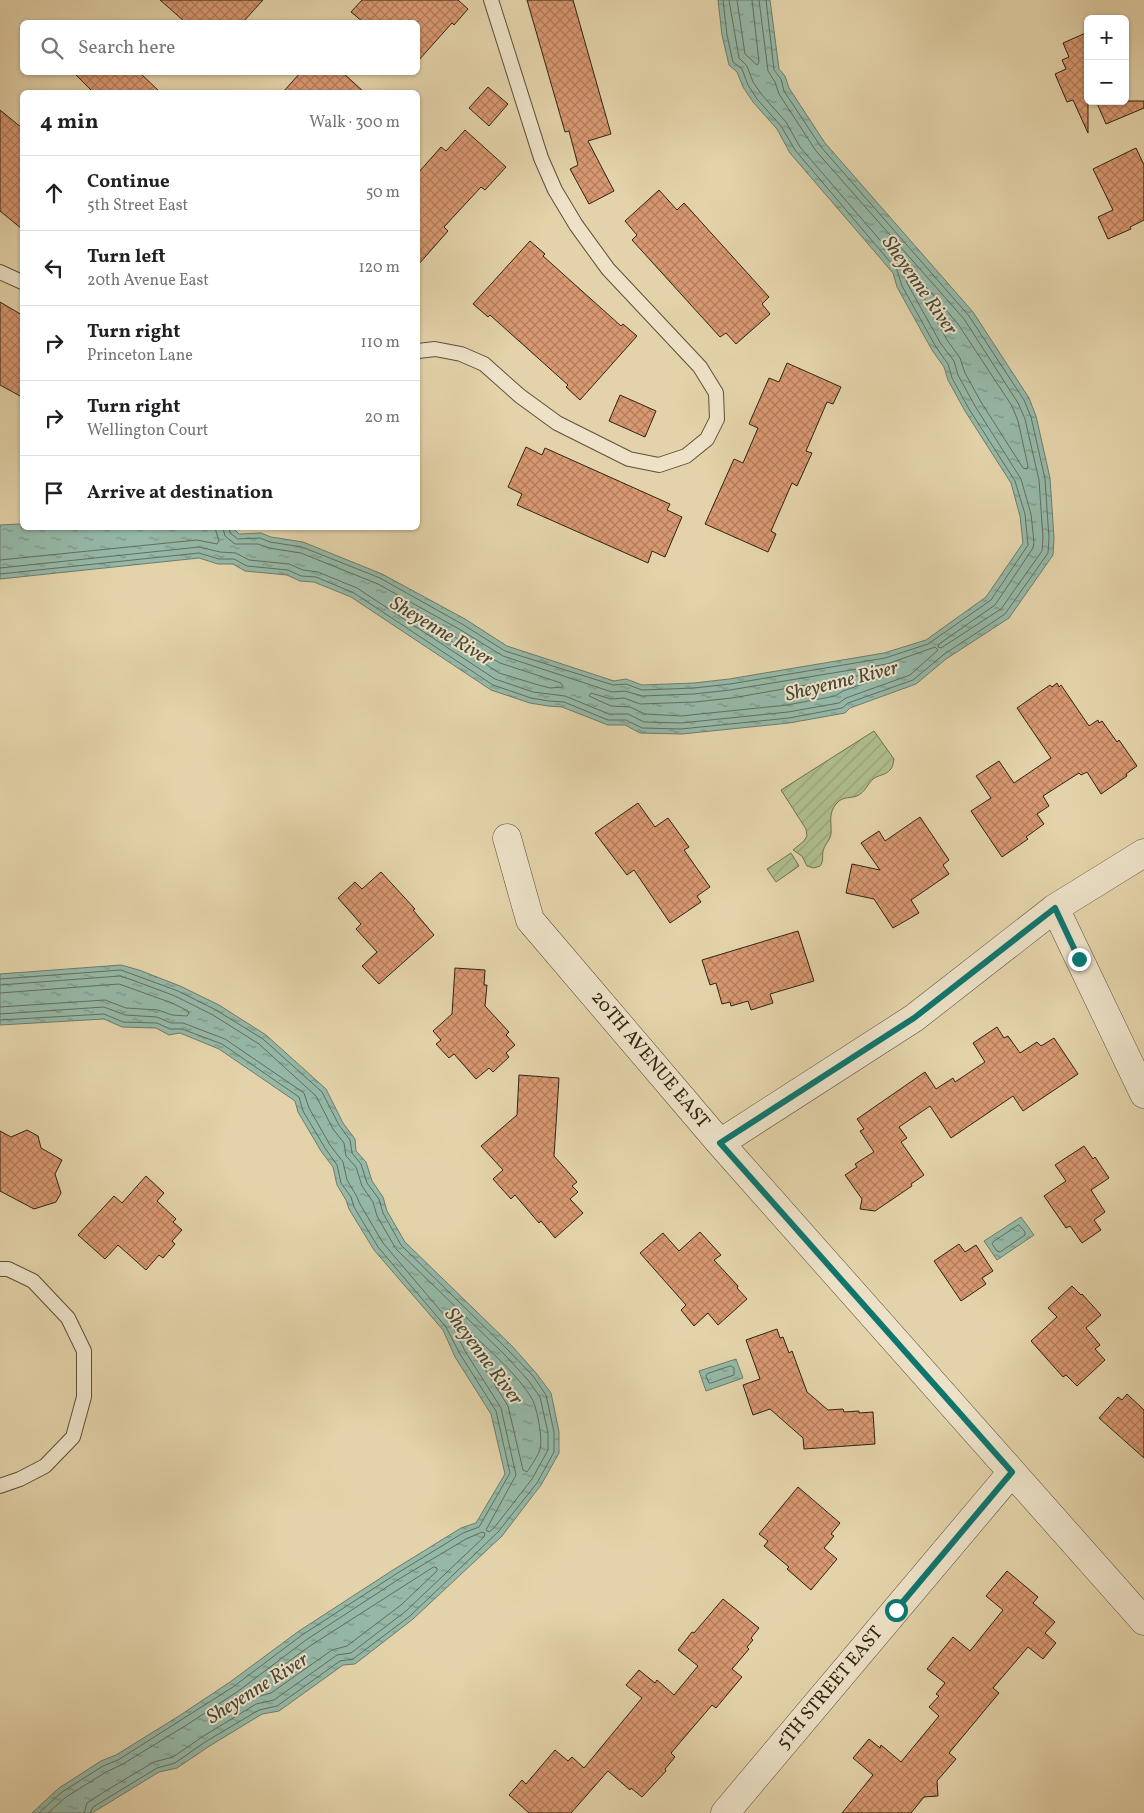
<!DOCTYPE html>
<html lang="en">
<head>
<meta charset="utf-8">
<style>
  body { margin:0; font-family:Vollkorn,serif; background:#f2f2f2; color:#202124 }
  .controls { position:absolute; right:15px; top:15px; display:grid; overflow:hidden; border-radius:8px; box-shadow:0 1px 4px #0004 }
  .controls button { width:45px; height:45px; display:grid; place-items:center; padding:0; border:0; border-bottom:1px solid #e0e0e0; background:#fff; color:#202124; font:25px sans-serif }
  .stop { position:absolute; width:15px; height:15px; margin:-11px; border:4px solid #0f766e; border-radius:50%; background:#fff }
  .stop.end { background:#0f766e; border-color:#fff; box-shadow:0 1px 5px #0008 }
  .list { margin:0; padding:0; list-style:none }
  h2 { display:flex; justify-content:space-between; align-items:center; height:65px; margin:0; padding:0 20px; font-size:21px }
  h2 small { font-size:16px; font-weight:400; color:#757577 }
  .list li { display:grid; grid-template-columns:32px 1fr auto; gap:15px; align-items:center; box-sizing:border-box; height:75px; padding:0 20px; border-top:1px solid #e0e0e0 }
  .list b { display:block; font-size:19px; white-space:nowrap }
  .list p { margin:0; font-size:16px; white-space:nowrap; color:#757577 }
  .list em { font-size:16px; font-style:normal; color:#757577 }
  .icon { flex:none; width:28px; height:28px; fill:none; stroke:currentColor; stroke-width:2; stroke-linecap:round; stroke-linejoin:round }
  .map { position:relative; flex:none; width:1144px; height:1813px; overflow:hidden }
  .search { position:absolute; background:#fff; box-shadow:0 1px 4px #0004; left:20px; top:20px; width:400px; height:55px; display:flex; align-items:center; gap:12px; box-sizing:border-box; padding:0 18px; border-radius:8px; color:#757577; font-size:19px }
  .panel { position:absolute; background:#fff; box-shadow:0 1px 4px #0004; left:20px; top:90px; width:400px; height:440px; border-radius:8px }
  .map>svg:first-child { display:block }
  .garden { fill:url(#garden-furrows); stroke:#70704e }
  .water { fill:url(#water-ripples); stroke:#6d7c6b }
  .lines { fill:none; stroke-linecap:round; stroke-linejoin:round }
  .shore { stroke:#636e5c; stroke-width:1 }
  .building { fill:url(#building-cross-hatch); stroke:#312311 }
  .service-casing { stroke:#5e4f37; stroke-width:16 }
  .minor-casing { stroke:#5e4f37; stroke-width:29 }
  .service { stroke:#ede2c8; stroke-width:14 }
  .minor { stroke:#ede2c8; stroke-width:28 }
  .route { stroke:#0f766e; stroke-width:6 }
  .labels { text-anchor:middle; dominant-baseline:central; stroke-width:4; stroke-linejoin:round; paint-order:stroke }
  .street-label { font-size:19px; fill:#312311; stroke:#ede2c8 }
  .water-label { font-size:20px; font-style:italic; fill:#4a4836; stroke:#ede2c8 }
</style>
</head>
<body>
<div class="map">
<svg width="1144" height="1813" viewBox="0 0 1144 1813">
  <defs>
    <pattern id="garden-furrows" width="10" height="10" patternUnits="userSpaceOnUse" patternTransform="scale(1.25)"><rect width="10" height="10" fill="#afbe8c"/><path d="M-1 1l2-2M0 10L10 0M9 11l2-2" fill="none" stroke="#97a378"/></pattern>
    <pattern id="water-ripples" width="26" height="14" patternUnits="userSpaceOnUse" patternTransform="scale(1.25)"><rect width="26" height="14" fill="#95b8a7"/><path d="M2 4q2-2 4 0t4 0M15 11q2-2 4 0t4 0" fill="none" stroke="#7a9587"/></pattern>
    <pattern id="building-cross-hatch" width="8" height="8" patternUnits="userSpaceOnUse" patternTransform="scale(1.25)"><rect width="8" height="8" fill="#d89871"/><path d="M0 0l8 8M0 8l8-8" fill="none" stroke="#b07c5b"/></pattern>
  </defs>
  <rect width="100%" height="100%" fill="#e4d3aa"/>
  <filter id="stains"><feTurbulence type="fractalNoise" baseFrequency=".004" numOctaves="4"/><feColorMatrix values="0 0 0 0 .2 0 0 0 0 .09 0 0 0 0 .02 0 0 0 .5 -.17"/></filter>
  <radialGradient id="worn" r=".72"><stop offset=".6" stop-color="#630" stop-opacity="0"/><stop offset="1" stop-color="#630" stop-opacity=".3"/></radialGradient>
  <!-- garden -->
  <path class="garden" d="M 874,731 L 894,759 C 893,764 893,767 890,770 C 886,775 878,775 873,779 C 867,785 865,792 857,796 C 851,798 844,797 839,801 C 827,812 832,822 831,834 C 830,841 824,845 823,851 C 822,858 824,860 820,866 L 814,868 L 807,866 L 802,856 L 793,850 L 804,841 L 807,836 L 806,829 L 781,790 Z
    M 791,853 L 799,866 L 776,882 L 767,869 Z"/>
  <!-- water -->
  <path class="water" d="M 718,0 L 770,0 L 779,69 L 785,76 L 789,88 L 825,143 L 973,312 L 1029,398 L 1036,416 L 1050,478 L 1054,538 L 1053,555 L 1009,618 L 946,659 L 916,684 L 850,708 L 845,713 L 789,723 L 682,734 L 640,733 L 625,725 L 608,725 L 562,707 L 548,706 L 530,703 L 491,690 L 351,597 L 314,582 L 300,581 L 287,575 L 245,571 L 233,564 L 218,564 L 199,558 L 0,579 L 0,525 L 20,524 L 22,525 L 22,528 L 233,528 L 239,534 L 261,533 L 271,537 L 303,542 L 382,574 L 465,619 L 507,646 L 614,681 L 626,679 L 642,685 L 694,683 L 729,679 L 884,653 L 926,640 L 986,597 L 1023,543 L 1020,516 L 1011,483 L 965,411 L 948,380 L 944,367 L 932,350 L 897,287 L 893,273 L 790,153 L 777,129 L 753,102 L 743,87 L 737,72 L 729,65 L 722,35 Z
    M 121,965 L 139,970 L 180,986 L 219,1005 L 266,1035 L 326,1089 L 343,1123 L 355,1139 L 356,1151 L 366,1162 L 372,1181 L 383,1197 L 387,1211 L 405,1242 L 512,1346 L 536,1373 L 551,1393 L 559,1432 L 559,1453 L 541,1485 L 502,1536 L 413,1619 L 355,1664 L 343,1665 L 279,1711 L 262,1714 L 208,1747 L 177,1768 L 159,1772 L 92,1813 L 32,1813 L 59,1788 L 101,1761 L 116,1755 L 179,1716 L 230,1682 L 299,1631 L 393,1570 L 461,1528 L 476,1523 L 505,1474 L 491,1414 L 455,1357 L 443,1330 L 374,1250 L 349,1209 L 346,1200 L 337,1185 L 333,1167 L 321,1151 L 298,1112 L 295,1101 L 219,1049 L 180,1033 L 169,1035 L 156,1028 L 122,1027 L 104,1019 L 0,1025 L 0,974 Z
    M 1021,1217 L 1034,1235 L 997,1260 L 984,1241 Z
    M 736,1359 L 743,1378 L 706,1391 L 699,1371 Z"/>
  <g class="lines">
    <!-- shore -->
    <path class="shore" d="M 729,0 L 739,58 L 747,66 L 753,82 L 762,95 L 786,122 L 800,147 L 903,267 L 907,283 L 941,344 L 954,361 L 958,375 L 975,406 L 1021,479 L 1031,514 L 1034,542 L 1033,548 L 995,605 L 939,644 L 938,647 L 941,648 L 1001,609 L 1042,551 L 1043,538 L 1039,480 L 1025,419 L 1018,403 L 964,319 L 816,151 L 779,94 L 775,82 L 768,71 L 759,0
      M 737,0 L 745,54 L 757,65 L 759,62 L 752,0
      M 916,279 L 920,280 L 958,324 L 1012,406 L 1018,421 L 1028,466 L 1027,469 L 1023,468 L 981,402 L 965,373 L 960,358 L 947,340 L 916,283 Z
      M 229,528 L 230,533 L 238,539 L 260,538 L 270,542 L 302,547 L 380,578 L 462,624 L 505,651 L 613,685 L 626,684 L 642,690 L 694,688 L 730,684 L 885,658 L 928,644 L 991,600 L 1028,545 L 1025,514 L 1015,481 L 969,409 L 952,378 L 948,364 L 936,347 L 902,286 L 897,270 L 795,150 L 781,126 L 757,99 L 748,85 L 742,69 L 733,62 L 727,35 L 723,0
      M 0,560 L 197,540 L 217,544 L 219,541 L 215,528
      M 0,568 L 199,547 L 220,552 L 236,553 L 249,560 L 289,564 L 303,570 L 318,572 L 357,588 L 495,679 L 533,692 L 565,696 L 609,714 L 628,714 L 644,722 L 681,723 L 788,712 L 839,703 L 846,698 L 910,675 L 938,650 L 935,647 L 887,664 L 730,690 L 694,694 L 642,696 L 625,691 L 612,692 L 503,656 L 459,629 L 378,584 L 301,553 L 269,548 L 258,544 L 235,544 L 225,536 L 223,528
      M 0,574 L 199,553 L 219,559 L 234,559 L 247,566 L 288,570 L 301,576 L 316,577 L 354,593 L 493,685 L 531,698 L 549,701 L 564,702 L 608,720 L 626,720 L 642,728 L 681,729 L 789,718 L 842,708 L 848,703 L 913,680 L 943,655 L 1005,614 L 1048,553 L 1049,538 L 1045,479 L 1031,417 L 1024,400 L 969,316 L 821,147 L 784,91 L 781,79 L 774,70 L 766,0
      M 434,625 L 500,663 L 561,683 L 563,687 L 550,688 L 535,684 L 499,673 L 433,629 L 432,627 Z
      M 881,672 L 884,674 L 883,677 L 843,691 L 835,696 L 787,705 L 681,716 L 645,714 L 630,707 L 611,706 L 589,696 L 591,693 L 611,699 L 624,698 L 640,704 L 695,702 L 732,698 Z
      M 0,979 L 121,970 L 178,991 L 216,1010 L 263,1039 L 322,1092 L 339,1125 L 350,1140 L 352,1153 L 361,1164 L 367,1183 L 379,1199 L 383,1213 L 401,1245 L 508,1350 L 533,1376 L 546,1395 L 554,1432 L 554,1452 L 537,1483 L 498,1532 L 410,1616 L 353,1659 L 340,1661 L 277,1706 L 259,1710 L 205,1742 L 175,1763 L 157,1768 L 93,1807 L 90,1813
      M 0,985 L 120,976 L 135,981 L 175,996 L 213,1015 L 259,1044 L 316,1096 L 333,1129 L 344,1143 L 346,1156 L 356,1167 L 362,1186 L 373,1202 L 377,1216 L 396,1249 L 504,1354 L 528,1380 L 540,1397 L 548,1433 L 548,1450 L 532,1479 L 494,1528 L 489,1532 L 486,1530 L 516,1475 L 501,1408 L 465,1351 L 451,1323 L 383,1243 L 360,1204 L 356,1195 L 347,1180 L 343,1162 L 330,1145 L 309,1108 L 304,1093 L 225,1039 L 183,1023 L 171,1023 L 157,1017 L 125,1015 L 104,1007 L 0,1014
      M 0,993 L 119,984 L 172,1003 L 188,1011 L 189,1013 L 187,1016 L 172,1015 L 158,1010 L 126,1008 L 105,1000 L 0,1007
      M 0,1020 L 104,1014 L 123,1022 L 157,1023 L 170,1029 L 182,1029 L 222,1044 L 299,1097 L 303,1111 L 325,1148 L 337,1165 L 341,1183 L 351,1197 L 354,1207 L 378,1247 L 446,1327 L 460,1354 L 496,1411 L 510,1473 L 479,1527 L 463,1533 L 396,1574 L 302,1635 L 233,1687 L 181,1720 L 118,1760 L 103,1766 L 62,1792 L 39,1813
      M 1019,1225 L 1025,1232 L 1025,1235 L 1000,1252 L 997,1251 L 992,1244 L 993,1242 Z
      M 466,1330 L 469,1331 C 489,1350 519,1376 532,1399 C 537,1407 543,1440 540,1449 C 538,1456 531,1466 527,1472 L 523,1470 L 508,1406 L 472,1348 L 465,1334 Z
      M 731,1366 L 734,1368 L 734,1375 L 711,1383 L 709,1383 L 706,1376 L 707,1374 Z
      M 434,1567 L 437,1568 L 437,1571 L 401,1605 L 347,1646 L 332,1650 L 271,1693 L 253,1698 L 221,1717 L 217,1716 L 218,1713 L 310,1646 Z
      M 48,1813 L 66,1797 L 106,1772 L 121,1765 L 185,1726 L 237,1692 L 306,1640 L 399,1579 L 466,1539 L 482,1532 L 485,1533 L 484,1537 L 406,1611 L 351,1653 L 337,1655 L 274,1700 L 256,1704 L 202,1737 L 173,1757 L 154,1762 L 107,1790 L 87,1803 L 84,1813"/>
  </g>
  <!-- building -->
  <path class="building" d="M 160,0 L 263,0 L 243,22 L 185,22 Z
    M 362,0 L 458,0 L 468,9 L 454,25 L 452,23 L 418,61 L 418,22 L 363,22 L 351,12 Z
    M 527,0 L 573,0 L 611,134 L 588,141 L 614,191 L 589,204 L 570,169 L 578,165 L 569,131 L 565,132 Z
    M 1088,32 L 1088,133 L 1073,100 L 1067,102 L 1055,74 L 1066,69 L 1062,60 L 1069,57 L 1063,43 Z
    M 73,72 L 139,72 L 160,92 L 93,92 Z
    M 301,72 L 342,72 L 364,92 L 283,92 Z
    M 488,87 L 508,104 L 489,126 L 469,108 Z
    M 1096,101 L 1144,101 L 1144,108 L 1106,124 Z
    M 0,110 L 22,128 L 22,229 L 0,211 Z
    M 465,130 L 506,167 L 485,190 L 481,187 L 444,227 L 448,231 L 418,265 L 418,173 L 441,147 L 446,151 Z
    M 1136,148 L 1144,165 L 1144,220 L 1130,227 L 1131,229 L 1108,239 L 1098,217 L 1113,210 L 1093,169 Z
    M 659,190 L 677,210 L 684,203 L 769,297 L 762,304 L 770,314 L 736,344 L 726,333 L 720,337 L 632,240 L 637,235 L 625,221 Z
    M 530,241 L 545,254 L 543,256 L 621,326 L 623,324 L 637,336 L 580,400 L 566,387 L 568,385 L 490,315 L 488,317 L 473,304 Z
    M 0,302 L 22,315 L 22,397 L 0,385 Z
    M 787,363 L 841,387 L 833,404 L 827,402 L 806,451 L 812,453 L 797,486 L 792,483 L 771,531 L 776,534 L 768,552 L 705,524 L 734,459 L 743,463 L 758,428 L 749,424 L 769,378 L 779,382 Z
    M 620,395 L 656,411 L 645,437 L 609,421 Z
    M 526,447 L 542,455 L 545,448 L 670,504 L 667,510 L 682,517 L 665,557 L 652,551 L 648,563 L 517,505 L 522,494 L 508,487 Z
    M 1057,683 L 1059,687 L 1061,685 L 1089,726 L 1098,720 L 1099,723 L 1102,721 L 1117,742 L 1119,740 L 1137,766 L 1126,774 L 1127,776 L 1101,794 L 1087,772 L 1081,775 L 1079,773 L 1043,796 L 1049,806 L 1037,814 L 1044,824 L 1026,837 L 1028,839 L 1002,857 L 971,811 L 991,798 L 976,776 L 999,761 L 1014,783 L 1051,758 L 1017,708 L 1050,685 L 1052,687 Z
    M 638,803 L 655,827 L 668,818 L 689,847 L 684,850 L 710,887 L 697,896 L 701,902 L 670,923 L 634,870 L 627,875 L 595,833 Z
    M 920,817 L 949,860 L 943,865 L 949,874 L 911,900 L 919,913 L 893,928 L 874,899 L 846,893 L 852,864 L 880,870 L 861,843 L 879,831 L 885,841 Z
    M 381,872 L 415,909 L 413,910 L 434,935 L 379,984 L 362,966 L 377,952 L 356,929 L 361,924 L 338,898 L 355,882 L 362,889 Z
    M 798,931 L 814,981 L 770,994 L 773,1003 L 751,1010 L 748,1001 L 731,1006 L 730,1002 L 722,1004 L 716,983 L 710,985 L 702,960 Z
    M 455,968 L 485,970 L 484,985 L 487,985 L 485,1006 L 509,1032 L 506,1035 L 515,1045 L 506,1053 L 509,1057 L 493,1072 L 489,1068 L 476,1079 L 454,1054 L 449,1058 L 436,1044 L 441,1040 L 433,1031 L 452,1014 Z
    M 997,1027 L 1004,1038 L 1008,1036 L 1020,1053 L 1037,1042 L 1041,1046 L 1054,1038 L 1078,1074 L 1023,1111 L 1013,1096 L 951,1138 L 930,1106 L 899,1127 L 907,1138 L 901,1142 L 924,1175 L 911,1184 L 912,1186 L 875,1211 L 860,1209 L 862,1199 L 845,1175 L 857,1167 L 855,1164 L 874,1152 L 860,1131 L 864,1129 L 857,1119 L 925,1072 L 936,1089 L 953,1078 L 955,1082 L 985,1062 L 973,1043 Z
    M 519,1075 L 559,1078 L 554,1156 L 577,1182 L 572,1186 L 578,1192 L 570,1199 L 583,1213 L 555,1238 L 541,1221 L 539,1223 L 515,1195 L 511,1199 L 493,1179 L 503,1170 L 481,1146 L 517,1115 Z
    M 27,1130 L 38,1136 L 41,1148 L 62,1160 L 55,1174 L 61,1193 L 56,1202 L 34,1209 L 0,1191 L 0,1131 L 11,1137 Z
    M 1084,1146 L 1093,1159 L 1095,1157 L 1109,1178 L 1091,1190 L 1105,1212 L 1094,1220 L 1101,1230 L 1082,1243 L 1070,1226 L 1066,1228 L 1044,1196 L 1066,1181 L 1055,1165 Z
    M 146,1176 L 164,1193 L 157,1201 L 176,1219 L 173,1222 L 182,1230 L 172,1241 L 175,1244 L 163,1258 L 159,1255 L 146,1270 L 118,1245 L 105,1259 L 78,1235 L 114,1196 L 122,1203 Z
    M 700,1232 L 721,1255 L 714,1260 L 738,1286 L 737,1288 L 747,1299 L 718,1325 L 708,1313 L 694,1326 L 681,1310 L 686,1305 L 640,1253 L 663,1233 L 679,1251 Z
    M 959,1244 L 965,1252 L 976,1245 L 993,1271 L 982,1278 L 986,1284 L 961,1301 L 934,1261 Z
    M 1072,1286 L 1081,1295 L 1082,1294 L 1101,1315 L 1086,1328 L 1100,1345 L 1095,1349 L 1105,1360 L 1077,1386 L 1066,1375 L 1063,1377 L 1031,1341 L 1057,1317 L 1048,1308 Z
    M 777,1329 L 780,1338 L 783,1337 L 789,1353 L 792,1351 L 807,1392 L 828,1410 L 843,1409 L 844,1412 L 859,1411 L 859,1413 L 873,1412 L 875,1444 L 804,1449 L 803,1438 L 770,1409 L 753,1415 L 743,1385 L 760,1379 L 746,1340 Z
    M 1127,1394 L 1144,1410 L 1144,1458 L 1099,1418 L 1118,1397 L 1122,1400 Z
    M 798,1487 L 840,1523 L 831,1534 L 834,1536 L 824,1548 L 837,1559 L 811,1590 L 787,1569 L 789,1567 L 764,1546 L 768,1541 L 759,1534 Z
    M 1007,1571 L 1038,1597 L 1033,1603 L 1055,1622 L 1045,1633 L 1056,1643 L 1043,1659 L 1028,1647 L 993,1688 L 999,1693 L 949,1753 L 956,1759 L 937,1781 L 938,1796 L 924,1797 L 911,1813 L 842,1813 L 873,1775 L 853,1758 L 869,1739 L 880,1748 L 881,1745 L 901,1762 L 939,1716 L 929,1707 L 939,1696 L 936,1694 L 945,1683 L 927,1669 L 953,1637 L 970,1651 L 1003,1610 L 986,1596 Z
    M 723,1599 L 759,1628 L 751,1638 L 753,1640 L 747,1647 L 749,1649 L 732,1669 L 742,1677 L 716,1708 L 712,1705 L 671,1753 L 675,1757 L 665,1769 L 666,1771 L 642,1797 L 631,1788 L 630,1790 L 608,1771 L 571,1813 L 529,1813 L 509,1795 L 522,1780 L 526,1784 L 555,1750 L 568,1761 L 572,1757 L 584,1768 L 642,1698 L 626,1685 L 639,1670 L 655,1683 L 657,1680 L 674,1695 L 698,1666 L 678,1650 L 692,1632 L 694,1633 Z"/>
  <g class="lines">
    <defs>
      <path id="service" d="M 0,272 L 22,282
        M 418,351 L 435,349 L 461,354 L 484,364 L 520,396 L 557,423 L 629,459 L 659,465 L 686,456 L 707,439 L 717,419 L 716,393 L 700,367 L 608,269 L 576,225 L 555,190 L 541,158 L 491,0
        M 0,1269 L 8,1269 L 33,1281 L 68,1318 L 84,1351 L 84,1397 L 73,1437 L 45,1466 L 20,1479 L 0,1486"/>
      <path id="minor" d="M 507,838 L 530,920 L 720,1143 L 1144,1621
        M 1055,908 L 1144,1094
        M 720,1143 L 914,1018 L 1055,908 L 1144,853
        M 725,1813 L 1012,1472"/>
    </defs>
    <!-- service casing -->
    <use href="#service" class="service-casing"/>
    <!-- minor casing -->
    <use href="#minor" class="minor-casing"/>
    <!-- service -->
    <use href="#service" class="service"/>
    <!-- minor -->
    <use href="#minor" class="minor"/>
  </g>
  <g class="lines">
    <!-- route -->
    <path class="route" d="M 896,1610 L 1012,1472 L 720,1143 L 914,1018 L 1055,908 L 1079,959"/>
  </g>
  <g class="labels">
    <!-- street labels -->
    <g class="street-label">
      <text transform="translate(650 1060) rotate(50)">20TH AVENUE EAST</text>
      <text transform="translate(830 1688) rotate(-50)">5TH STREET EAST</text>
    </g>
    <!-- water labels -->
    <g class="water-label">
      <text transform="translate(919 286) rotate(55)">Sheyenne River</text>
      <text transform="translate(441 632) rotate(31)">Sheyenne River</text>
      <text transform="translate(842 682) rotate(-14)">Sheyenne River</text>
      <text transform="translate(483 1357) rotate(53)">Sheyenne River</text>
      <text transform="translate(258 1689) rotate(-32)">Sheyenne River</text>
    </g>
  </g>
  <rect width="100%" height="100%" filter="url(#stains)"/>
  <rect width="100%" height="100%" fill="url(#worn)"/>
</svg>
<div class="controls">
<button>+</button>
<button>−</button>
</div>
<div class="stop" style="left:896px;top:1610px"></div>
<div class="stop end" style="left:1079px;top:959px"></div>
<div class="search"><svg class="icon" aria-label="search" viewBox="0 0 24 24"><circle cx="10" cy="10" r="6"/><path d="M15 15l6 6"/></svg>Search here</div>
<section class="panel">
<h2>4 min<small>Walk · 300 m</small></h2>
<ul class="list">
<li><svg class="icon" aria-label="ahead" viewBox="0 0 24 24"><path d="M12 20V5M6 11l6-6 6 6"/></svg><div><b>Continue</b><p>5th Street East</p></div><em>50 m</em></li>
<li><svg class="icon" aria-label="left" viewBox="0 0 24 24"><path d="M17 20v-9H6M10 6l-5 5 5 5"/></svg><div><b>Turn left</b><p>20th Avenue East</p></div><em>120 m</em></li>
<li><svg class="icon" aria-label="right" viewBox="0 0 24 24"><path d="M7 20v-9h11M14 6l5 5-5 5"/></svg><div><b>Turn right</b><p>Princeton Lane</p></div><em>110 m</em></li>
<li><svg class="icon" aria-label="right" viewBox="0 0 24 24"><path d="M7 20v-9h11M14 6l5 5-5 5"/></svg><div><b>Turn right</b><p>Wellington Court</p></div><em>20 m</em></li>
<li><svg class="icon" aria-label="arrive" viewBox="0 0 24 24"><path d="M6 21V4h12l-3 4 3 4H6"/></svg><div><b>Arrive at destination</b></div></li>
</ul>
</section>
</div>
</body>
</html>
